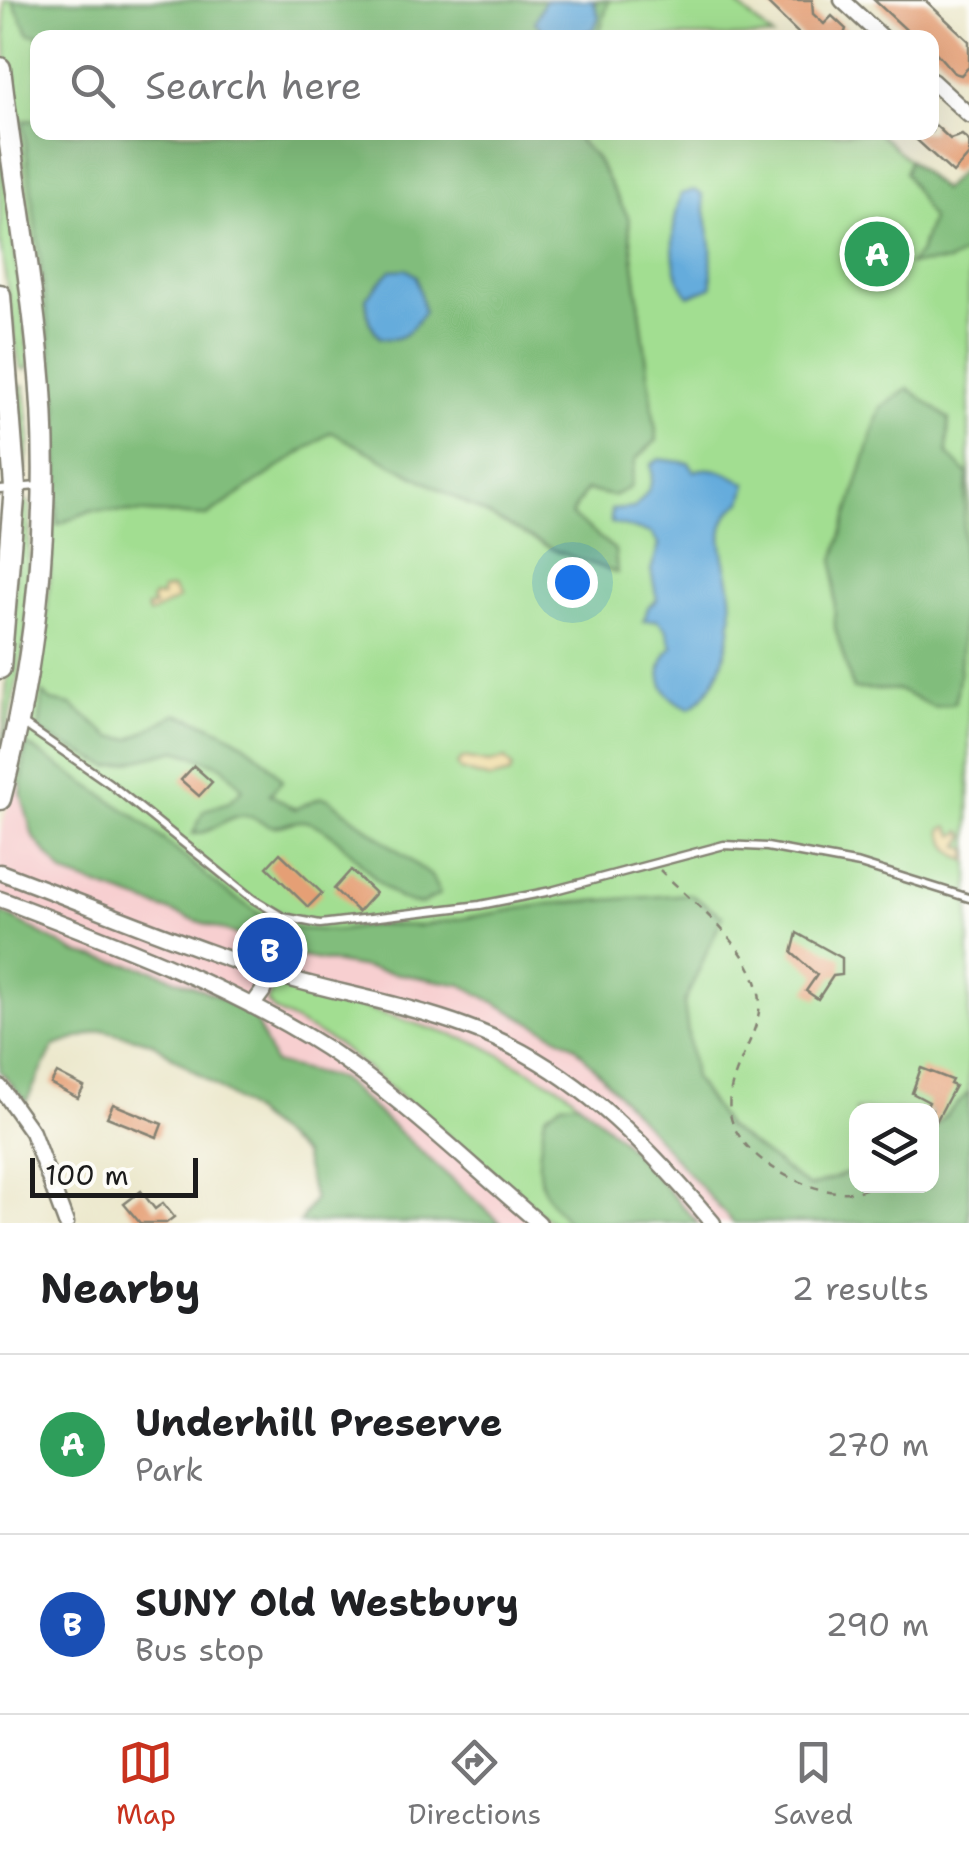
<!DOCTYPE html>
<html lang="en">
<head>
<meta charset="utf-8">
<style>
  body { margin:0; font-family:"Shantell Sans",sans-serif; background:#f2f2f2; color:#202124 }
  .controls { position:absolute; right:30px; bottom:30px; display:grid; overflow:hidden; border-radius:20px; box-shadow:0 10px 40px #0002 }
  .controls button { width:90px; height:90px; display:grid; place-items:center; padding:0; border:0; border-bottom:2px solid #e0e0e0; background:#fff; color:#202124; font:50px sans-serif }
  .scale { position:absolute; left:30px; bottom:25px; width:168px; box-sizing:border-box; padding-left:10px; border:5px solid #1c1c1c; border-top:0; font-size:28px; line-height:35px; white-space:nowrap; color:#1c1c1c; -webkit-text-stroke:8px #fdfcf7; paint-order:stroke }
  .you { position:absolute; left:572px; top:582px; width:35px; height:35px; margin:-25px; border:8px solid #fff; border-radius:50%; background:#1a73e8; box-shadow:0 0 0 15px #1a73e833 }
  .badge { display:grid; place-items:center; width:65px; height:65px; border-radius:50%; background:#c8321e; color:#fff; font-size:32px; font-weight:700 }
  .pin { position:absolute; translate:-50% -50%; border:5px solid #fff; box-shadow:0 2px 10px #0006 }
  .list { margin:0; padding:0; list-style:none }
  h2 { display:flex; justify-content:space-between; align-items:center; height:130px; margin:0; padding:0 40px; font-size:42px }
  h2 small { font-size:32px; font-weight:400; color:#757577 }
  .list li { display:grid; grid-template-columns:65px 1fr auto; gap:30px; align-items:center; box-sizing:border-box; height:180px; padding:0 40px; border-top:2px solid #e0e0e0 }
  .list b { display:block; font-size:38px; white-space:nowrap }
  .list p { margin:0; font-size:32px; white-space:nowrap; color:#757577 }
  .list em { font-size:32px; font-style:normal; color:#757577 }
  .icon { flex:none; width:55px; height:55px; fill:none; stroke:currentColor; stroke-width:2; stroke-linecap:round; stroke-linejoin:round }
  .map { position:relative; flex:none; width:969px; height:1223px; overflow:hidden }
  .search { position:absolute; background:#fff; box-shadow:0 10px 40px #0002; left:30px; right:30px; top:30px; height:110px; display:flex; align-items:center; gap:25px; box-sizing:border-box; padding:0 35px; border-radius:20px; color:#757577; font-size:38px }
  .sheet { height:490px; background:#fff }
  nav { display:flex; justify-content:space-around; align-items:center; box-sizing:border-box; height:140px; border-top:2px solid #e0e0e0; background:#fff; font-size:28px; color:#757577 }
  nav a { display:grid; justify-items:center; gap:5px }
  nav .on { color:#c8321e }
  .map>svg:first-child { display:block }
  .built { fill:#f7cfd0 }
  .green { fill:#a2de91; stroke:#5f7d56; stroke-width:2.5; fill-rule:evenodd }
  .forest { fill:#81bd7b; stroke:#4e6c4c; stroke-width:2.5; fill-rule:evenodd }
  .sand { fill:#eeda9e; stroke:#857b5d; stroke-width:2.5 }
  .water { fill:#65acdc; stroke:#40647c; stroke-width:2.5 }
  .building { fill:#e59f74 }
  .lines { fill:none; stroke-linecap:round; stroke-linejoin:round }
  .lane-casing { stroke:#848273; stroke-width:11 }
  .street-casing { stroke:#848273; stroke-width:19 }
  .primary-casing { stroke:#848273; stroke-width:25 }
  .path { stroke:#848273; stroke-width:2.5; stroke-dasharray:8 8; stroke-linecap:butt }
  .lane { stroke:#fff; stroke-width:6 }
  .street { stroke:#fff; stroke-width:14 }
  .primary { stroke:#fff; stroke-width:20 }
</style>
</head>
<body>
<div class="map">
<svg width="969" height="1223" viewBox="0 0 969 1223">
  <rect width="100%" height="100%" fill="#fdfcf7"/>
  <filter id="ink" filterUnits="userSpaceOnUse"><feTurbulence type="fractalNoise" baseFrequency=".01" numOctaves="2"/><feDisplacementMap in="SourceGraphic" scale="20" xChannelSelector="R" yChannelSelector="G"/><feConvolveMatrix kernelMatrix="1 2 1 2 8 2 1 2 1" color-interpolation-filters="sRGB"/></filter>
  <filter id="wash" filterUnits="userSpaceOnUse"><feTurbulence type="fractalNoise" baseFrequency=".0048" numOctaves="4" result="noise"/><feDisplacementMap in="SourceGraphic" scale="40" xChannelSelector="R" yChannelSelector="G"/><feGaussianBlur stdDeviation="2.25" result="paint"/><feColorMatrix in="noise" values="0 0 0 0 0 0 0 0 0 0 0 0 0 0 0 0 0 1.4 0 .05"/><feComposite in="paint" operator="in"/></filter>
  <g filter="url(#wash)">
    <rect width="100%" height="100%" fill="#ebe7ca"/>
    <!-- built -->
    <path class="built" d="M 15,780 L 86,834 L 436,929 L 876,1223 L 406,1223 L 158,1008 L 48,1046 L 22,1102 L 0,1077 L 0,833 Z"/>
    <!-- green -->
    <path class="green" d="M 4,0 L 12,0 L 29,34 L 62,37 L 38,38 L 37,120 L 24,121 L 58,407 L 58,524 L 92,510 L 207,516 L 331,431 L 556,551 L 616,572 L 614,549 L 571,516 L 586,490 L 613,496 L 636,459 L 657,440 L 628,217 L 595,157 L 571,133 L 878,133 L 969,214 L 969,1223 L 799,1202 L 581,995 L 281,938 L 86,834 L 15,780 C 80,557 44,354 19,129 L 8,83 ZM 856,1110 L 932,1110 L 932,1186 L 856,1186 Z
      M 460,0 L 732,0 L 773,37 L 514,37 Z
      M 0,130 L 29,365 L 26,370 L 20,367 L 0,243 Z
      M 24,386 L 30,438 L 24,471 L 17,388 Z
      M 26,501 L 30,506 L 27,634 L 2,753 L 21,503 Z
      M 276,980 L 480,1044 L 565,1090 L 621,1139 L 698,1223 L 552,1223 L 337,1044 L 275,1011 L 267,1002 Z"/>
    <!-- forest -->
    <path class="forest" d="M 12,0 L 545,0 L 536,23 L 546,34 L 576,36 L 596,3 L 593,0 L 609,0 L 598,38 L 62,37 L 29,34 Z
      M 37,120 L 38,132 L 571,133 L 595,157 L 628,217 L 657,440 L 636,459 L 630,488 L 613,496 L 586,490 L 571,515 L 615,550 L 617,573 L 556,551 L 331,432 L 207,516 L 92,510 L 57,525 L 58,407 L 23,121 ZM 416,276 L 421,306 L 379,337 L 369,321 L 366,299 Z
      M 909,160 L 942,190 L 969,163 L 969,251 L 948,262 L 909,264 L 919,253 L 931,219 L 905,173 Z
      M 908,388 L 949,419 L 947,453 L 968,475 C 957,548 969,636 955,703 L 934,707 L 898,690 L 853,689 L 835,628 L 834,560 L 880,409 Z
      M 43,693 L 51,701 L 71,705 L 111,737 L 131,739 L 176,714 C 216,724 259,746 282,781 L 270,794 L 295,809 L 321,797 L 329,799 L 431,876 L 440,894 L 422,904 C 380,907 346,826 303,821 C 292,820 282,828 272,826 C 259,823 250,812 235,817 C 219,822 212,833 193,834 L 204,810 L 229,802 L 243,789 L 222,766 L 177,750 L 110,767 L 39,732 Z
      M 26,744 L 139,819 L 223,890 L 281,928 L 339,931 L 374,925 L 418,926 L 548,904 L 690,894 L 723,916 L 684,1003 L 694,1078 L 726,1126 L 809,1187 L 856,1170 L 856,1186 L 932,1186 L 932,1129 L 969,1092 L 969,1223 L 733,1223 L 575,1046 L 462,985 L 297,956 L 64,874 L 33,837 L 21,793 Z
      M 0,911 L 76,953 L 153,970 L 213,994 L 254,1017 L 274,1063 L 340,1079 L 501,1223 L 299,1223 L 314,1200 L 303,1155 L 242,1104 L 151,1042 L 103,1030 L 54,1046 L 26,1102 L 0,1071 Z
      M 579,1102 L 621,1139 L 698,1223 L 569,1223 C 529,1184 538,1165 545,1115 L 562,1103 Z"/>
    <!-- sand -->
    <path class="sand" d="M 172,588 L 179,599 L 149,614 L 147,607 L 154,606 L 151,601 L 154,596 L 162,597 L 162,590 Z
      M 463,758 L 489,763 L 505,759 L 512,767 L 510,774 L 490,779 L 460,770 L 457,764 Z
      M 948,826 L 955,836 L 962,831 L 966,836 L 960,846 L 967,849 L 968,861 C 954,857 944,843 942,830 Z"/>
    <!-- water -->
    <path class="water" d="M 545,0 L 593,0 L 599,17 L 594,29 L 576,36 L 546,34 L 535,22 Z
      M 694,190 L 702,194 L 711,245 L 712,287 L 689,296 C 667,271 671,226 681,194 Z
      M 407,269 L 416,276 L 424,312 C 411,330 403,344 379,337 L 369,321 L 366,298 L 391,270 Z
      M 658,459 L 689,463 L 694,471 C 713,464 730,474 747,484 L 742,502 C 708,524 725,554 730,586 C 736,624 725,685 690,708 C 660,698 651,670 672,647 L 666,629 L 657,620 L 644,621 L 648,607 L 657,600 L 651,570 L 659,545 L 651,533 L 611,523 L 611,510 L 634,508 C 647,494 655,485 651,465 Z"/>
    <g id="blocks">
      <!-- building -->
      <path class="building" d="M 764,0 L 812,0 L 813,14 L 824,24 L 832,16 L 846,29 L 843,38 L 803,38 Z
        M 874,0 L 925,0 L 969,41 L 969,67 L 961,75 L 954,73 L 932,48 L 932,38 L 915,38 Z
        M 932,122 L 950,139 L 962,135 L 969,141 L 969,155 L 953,173 L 908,132 L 932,132 Z
        M 194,766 L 212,782 L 199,796 L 181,780 Z
        M 280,853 L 322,893 L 308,907 L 267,867 Z
        M 351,870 L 375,893 L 358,912 L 334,889 Z
        M 797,933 L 842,958 L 842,975 L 833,976 L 818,999 L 806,991 L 817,975 L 792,953 Z
        M 921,1068 L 952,1080 L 950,1084 L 955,1086 L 932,1129 L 932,1110 L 925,1110 L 929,1102 L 912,1093 Z
        M 57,1073 L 84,1087 L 78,1098 L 51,1084 Z
        M 113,1104 L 162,1124 L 157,1137 L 107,1117 Z
        M 141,1191 L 155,1209 L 163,1203 L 174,1217 L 166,1223 L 140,1223 L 124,1204 Z"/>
    </g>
  </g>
  <g filter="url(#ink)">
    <use href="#blocks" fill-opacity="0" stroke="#848273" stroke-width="2.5"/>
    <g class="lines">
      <defs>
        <path id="lane" d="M 0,489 L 38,486
          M 21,722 L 109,783 L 253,899 L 283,917 L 320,924 L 480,905 L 551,891 L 724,845 L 767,847 L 860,864 L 969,898"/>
        <path id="street" d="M 842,0 L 883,38
          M 932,81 L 969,115
          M 0,872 C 89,905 179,944 270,973 C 335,993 403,1003 467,1027 C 570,1064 644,1141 713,1223
          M 0,899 C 112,942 224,983 326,1048 C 402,1098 469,1164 539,1223
          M 252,1006 L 263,991 L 266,972
          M 0,1087 L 32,1132 L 66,1223"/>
        <path id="primary" d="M 0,68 C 11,164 29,259 38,354 C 53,502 38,656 0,799
          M 0,295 L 15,487 L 0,668"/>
      </defs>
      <!-- lane casing -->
      <use href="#lane" class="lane-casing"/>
      <!-- street casing -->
      <use href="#street" class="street-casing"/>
      <!-- primary casing -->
      <use href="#primary" class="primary-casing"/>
      <!-- path -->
      <path class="path" d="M 660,870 C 692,902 746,942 758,988 C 769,1031 724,1068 730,1113 C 736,1161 831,1210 872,1186"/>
      <!-- lane -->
      <use href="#lane" class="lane"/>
      <!-- street -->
      <use href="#street" class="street"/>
      <!-- primary -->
      <use href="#primary" class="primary"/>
    </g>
  </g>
</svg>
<div class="controls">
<button><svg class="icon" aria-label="layers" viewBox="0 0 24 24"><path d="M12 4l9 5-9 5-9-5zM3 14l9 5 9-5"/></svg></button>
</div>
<div class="scale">100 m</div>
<div class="you"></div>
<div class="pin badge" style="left:877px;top:254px;background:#2e9e5b">A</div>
<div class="pin badge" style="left:270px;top:950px;background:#1a4fb4">B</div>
<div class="search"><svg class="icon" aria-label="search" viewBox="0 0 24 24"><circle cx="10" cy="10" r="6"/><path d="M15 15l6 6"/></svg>Search here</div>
</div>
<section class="sheet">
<h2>Nearby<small>2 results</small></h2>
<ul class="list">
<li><span class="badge" style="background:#2e9e5b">A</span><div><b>Underhill Preserve</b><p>Park</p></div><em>270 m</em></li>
<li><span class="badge" style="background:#1a4fb4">B</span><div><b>SUNY Old Westbury</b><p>Bus stop</p></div><em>290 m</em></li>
</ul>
</section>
<nav>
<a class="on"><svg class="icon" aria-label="map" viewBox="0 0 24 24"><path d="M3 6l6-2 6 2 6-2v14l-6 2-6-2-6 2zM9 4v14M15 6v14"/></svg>Map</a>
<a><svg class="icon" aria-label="directions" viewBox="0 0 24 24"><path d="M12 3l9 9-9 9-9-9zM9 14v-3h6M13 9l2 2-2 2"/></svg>Directions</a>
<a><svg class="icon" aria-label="saved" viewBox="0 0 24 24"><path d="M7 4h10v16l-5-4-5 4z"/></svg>Saved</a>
</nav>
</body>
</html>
